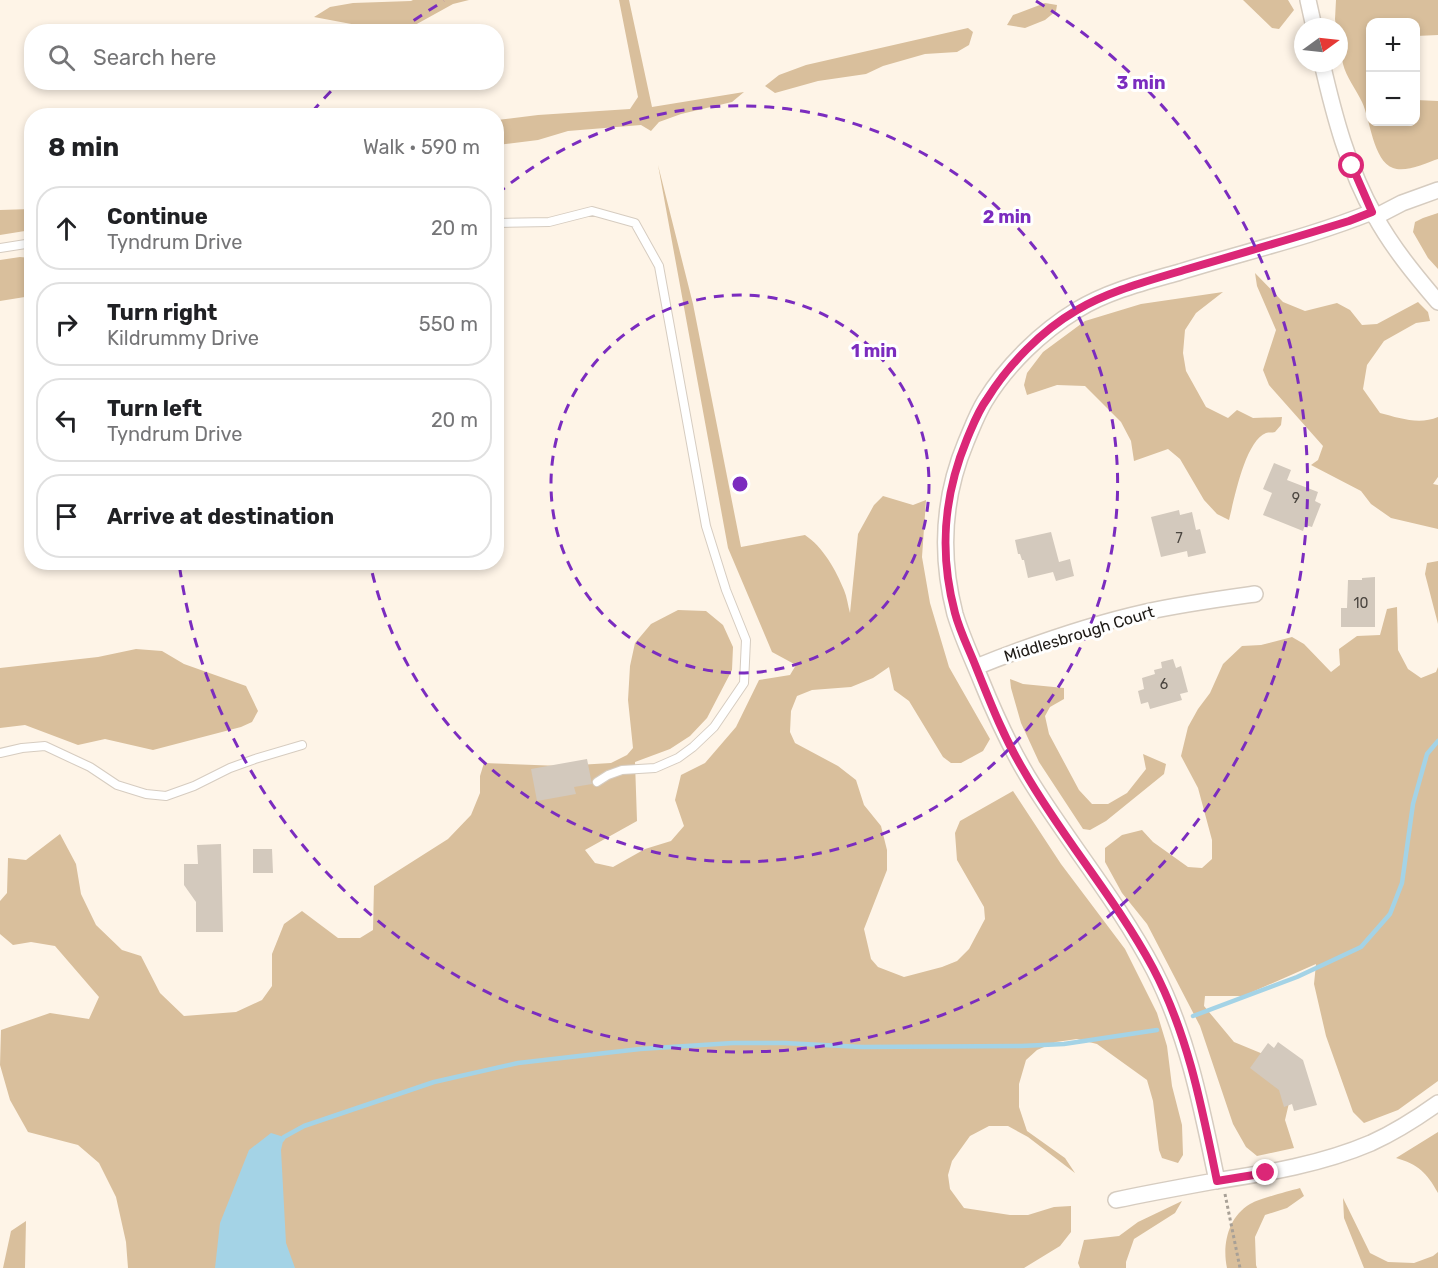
<!DOCTYPE html>
<html lang="en">
<head>
<meta charset="utf-8">
<style>
  body { margin:0; font-family:Rubik,sans-serif; background:#f2f2f2; color:#202124 }
  .controls { position:absolute; right:18px; top:18px; display:grid; overflow:hidden; border-radius:12px; box-shadow:0 3px 9px #0003 }
  .controls button { width:54px; height:54px; display:grid; place-items:center; padding:0; border:0; border-bottom:2px solid #e0e0e0; background:#fff; color:#202124; font:30px sans-serif }
  .compass { position:absolute; left:1294px; top:18px; width:54px; height:54px; border-radius:50%; background:#fff; box-shadow:0 3px 9px #0003; rotate:75deg }
  .stop { position:absolute; width:18px; height:18px; margin:-14px; border:4px solid #db2777; border-radius:50%; background:#fff }
  .stop.end { background:#db2777; border-color:#fff; box-shadow:0 2px 6px #0008 }
  .list { margin:0; padding:0; list-style:none }
  h2 { display:flex; justify-content:space-between; align-items:center; height:78px; margin:0; padding:0 24px; font-size:26px }
  h2 small { font-size:20px; font-weight:400; color:#757577 }
  .list li { display:grid; grid-template-columns:39px 1fr auto; gap:18px; align-items:center; box-sizing:border-box; height:84px; margin:0 12px 12px; padding:0 12px; border:2px solid #e0e0e0; border-radius:24px }
  .list b { display:block; font-size:22px; white-space:nowrap }
  .list p { margin:0; font-size:20px; white-space:nowrap; color:#757577 }
  .list em { font-size:20px; font-style:normal; color:#757577 }
  .icon { flex:none; width:33px; height:33px; fill:none; stroke:currentColor; stroke-width:2; stroke-linecap:round; stroke-linejoin:round }
  .map { position:relative; flex:none; width:1438px; height:1268px; overflow:hidden }
  .search { position:absolute; background:#fff; box-shadow:0 3px 9px #0003; left:24px; top:24px; width:480px; height:66px; display:flex; align-items:center; gap:15px; box-sizing:border-box; padding:0 21px; border-radius:24px; color:#757577; font-size:22px }
  .panel { position:absolute; background:#fff; box-shadow:0 3px 9px #0003; left:24px; top:108px; width:480px; height:462px; border-radius:24px }
  .map>svg:first-child { display:block }
  .forest { fill:#d9bf9c }
  .water { fill:#a4d3e6 }
  .lines { fill:none; stroke-linecap:round; stroke-linejoin:round }
  .stream { stroke:#a4d3e6; stroke-width:4.5 }
  .building { fill:#d3c9bd }
  .service-casing { stroke:#d6ccc0; stroke-width:10 }
  .minor-casing { stroke:#d6ccc0; stroke-width:18 }
  .path { stroke:#a8a096; stroke-width:3; stroke-dasharray:3 3; stroke-linecap:butt }
  .service { stroke:#fff; stroke-width:8 }
  .minor { stroke:#fff; stroke-width:15 }
  .route { stroke:#db2777; stroke-width:8 }
  .ring { fill:none; stroke:#7b2cbf; stroke-width:3; stroke-dasharray:10 8 }
  .labels { text-anchor:middle; dominant-baseline:central; stroke-width:6; stroke-linejoin:round; paint-order:stroke }
  .number-label { font-size:14px; fill:#4b4640 }
  .street-label { font-size:16px; fill:#1e1a16; stroke:#fff }
  .centre { fill:#7b2cbf; stroke:#fff; stroke-width:3 }
  .ring-label { font-size:18px; text-anchor:middle; font-weight:bold; fill:#7b2cbf; stroke:#fff; stroke-width:6; stroke-linejoin:round; paint-order:stroke }
</style>
</head>
<body>
<div class="map">
<svg width="1438" height="1268" viewBox="0 0 1438 1268">
  <rect width="100%" height="100%" fill="#fef4e7"/>
  <!-- forest -->
  <path class="forest" d="M 413,0 L 469,0 L 453,4 L 415,25 L 362,26 L 314,17 L 330,7 L 353,3 L 411,1 Z
    M 619,0 L 629,0 L 652,107 L 744,92 L 732,102 L 681,114 L 659,122 L 651,131 L 641,125 L 568,131 L 538,140 L 497,145 L 497,120 L 538,115 L 630,109 L 638,97 Z
    M 1243,0 L 1288,0 L 1294,10 L 1279,29 L 1272,28 Z
    M 1336,0 L 1438,0 L 1438,35 L 1416,36 L 1416,22 L 1370,22 L 1370,122 L 1416,122 L 1416,100 L 1438,101 L 1438,159 C 1426,163 1405,173 1393,168 C 1373,161 1370,118 1362,102 C 1356,89 1346,77 1343,64 C 1340,52 1339,40 1339,27 L 1336,27 L 1335,19 Z
    M 1045,3 L 1057,5 L 1056,11 L 1045,20 L 1025,28 L 1007,25 L 1013,15 Z
    M 968,28 L 973,32 L 969,45 L 957,52 L 925,54 L 883,66 L 866,74 L 818,81 L 775,93 L 765,86 L 779,75 L 806,65 Z
    M 658,165 L 693,304 L 741,547 L 805,535 C 823,547 836,570 844,590 C 847,597 848,606 850,613 L 858,534 L 874,505 L 883,496 L 913,505 L 926,500 L 922,557 L 930,603 L 949,667 L 990,739 L 983,751 L 961,763 L 951,763 L 943,757 L 909,701 L 894,690 L 889,667 L 873,678 L 851,687 L 812,690 L 797,696 L 791,711 L 790,732 L 795,743 L 838,766 L 856,780 L 864,805 L 881,826 L 887,850 L 887,870 L 864,929 L 871,959 L 878,967 L 904,977 L 942,967 L 957,961 L 969,949 L 985,919 L 984,907 L 957,860 L 955,833 L 960,821 L 1013,791 L 1061,864 L 1125,949 L 1157,1013 L 1167,1046 L 1172,1086 L 1182,1125 L 1183,1155 L 1178,1163 L 1162,1158 L 1159,1150 L 1153,1101 L 1147,1080 L 1097,1044 L 1077,1039 L 1056,1042 L 1037,1050 L 1026,1060 L 1019,1084 L 1019,1107 L 1027,1131 L 1065,1158 L 1075,1173 L 1028,1137 L 1008,1126 L 989,1126 L 970,1136 L 952,1161 L 948,1175 L 950,1189 L 964,1208 L 1010,1215 L 1028,1215 L 1054,1207 L 1071,1206 L 1071,1232 L 1060,1246 L 1024,1268 L 128,1268 L 126,1242 L 116,1197 L 99,1163 L 78,1145 L 28,1132 L 10,1100 L 0,1065 L 1,1030 L 50,1013 L 89,1019 L 99,997 L 55,946 L 31,942 L 13,945 L 0,934 L 0,901 L 7,893 L 8,858 L 26,860 L 60,834 L 76,864 L 81,894 L 96,925 L 122,950 L 141,956 L 160,993 L 184,1016 L 236,1012 L 262,1000 L 272,986 L 272,954 L 284,924 L 302,911 L 338,938 L 360,938 L 373,930 L 374,886 L 448,839 L 471,815 L 480,793 L 480,776 L 484,763 L 561,766 L 611,763 L 627,755 L 633,748 L 628,700 L 630,666 L 635,643 L 651,624 L 678,610 L 706,611 L 723,625 L 733,647 L 732,670 L 707,718 L 690,736 L 670,749 L 635,762 L 637,821 L 585,850 L 595,863 L 613,867 L 645,849 L 671,841 L 684,826 L 675,800 L 681,775 L 705,763 L 736,727 L 759,680 L 790,675 L 796,665 L 772,652 L 728,548 Z
    M 31,209 L 31,230 L 0,235 L 0,210 Z
    M 1438,213 L 1438,269 L 1428,258 L 1413,232 L 1415,222 L 1423,218 Z
    M 20,257 L 31,258 L 31,296 L 0,301 L 0,260 Z
    M 1255,273 L 1283,302 L 1305,311 L 1337,303 L 1350,310 L 1362,325 L 1377,324 L 1418,302 L 1428,312 L 1430,321 L 1416,323 L 1384,341 L 1367,365 L 1363,389 L 1380,413 C 1399,418 1419,425 1438,417 L 1438,477 L 1433,484 L 1438,485 L 1438,529 L 1391,518 L 1371,504 L 1361,491 L 1311,465 L 1318,460 L 1323,446 L 1269,385 L 1263,370 L 1276,330 L 1257,286 Z
    M 1223,292 L 1196,313 L 1185,330 L 1183,353 L 1186,371 L 1206,407 L 1228,418 L 1237,410 L 1253,418 L 1282,417 L 1281,425 L 1275,432 C 1272,433 1269,432 1266,433 C 1245,441 1234,500 1229,520 L 1217,514 L 1204,500 L 1180,459 L 1168,449 L 1134,461 L 1131,441 L 1121,422 L 1085,386 L 1057,385 L 1027,395 L 1024,385 L 1027,373 L 1043,352 L 1085,321 L 1141,304 Z
    M 1438,561 L 1438,624 L 1425,574 L 1427,563 Z
    M 1397,607 L 1398,650 L 1408,669 L 1421,678 L 1436,672 L 1438,667 L 1438,1081 L 1398,1110 L 1364,1123 L 1353,1112 L 1326,1036 L 1314,984 L 1316,964 L 1243,996 L 1205,996 L 1204,1006 L 1234,1042 L 1263,1054 L 1289,1103 L 1285,1120 L 1294,1148 L 1257,1156 L 1246,1147 L 1233,1124 L 1200,1026 L 1147,924 L 1122,893 L 1105,862 L 1105,848 L 1122,835 L 1142,830 L 1153,842 L 1188,867 L 1202,868 L 1212,859 L 1212,840 L 1198,788 L 1181,756 L 1188,727 L 1198,709 L 1210,693 L 1223,664 L 1242,646 L 1261,645 L 1292,637 L 1304,644 L 1331,672 L 1340,665 L 1339,649 L 1357,636 L 1380,635 L 1387,609 Z
    M 136,649 L 162,651 L 184,664 L 246,686 L 258,711 L 252,722 L 241,727 L 153,750 L 105,739 L 78,745 L 25,725 L 0,728 L 0,668 L 98,657 Z
    M 1010,679 L 1023,684 L 1064,688 L 1064,699 L 1050,707 L 1045,716 L 1049,734 L 1079,790 L 1092,804 L 1108,804 L 1127,793 L 1146,769 L 1143,754 L 1166,764 L 1164,774 L 1106,821 L 1090,830 L 1083,829 L 1039,762 L 1021,723 L 1011,688 Z
    M 1438,1132 L 1438,1193 C 1427,1173 1418,1164 1396,1158 Z
    M 1300,1188 L 1304,1196 L 1287,1208 L 1265,1215 L 1255,1237 L 1256,1265 L 1257,1268 L 1227,1268 C 1222,1245 1228,1217 1250,1204 C 1261,1198 1286,1192 1300,1188 Z
    M 1343,1198 L 1370,1253 L 1388,1262 L 1414,1263 L 1433,1256 L 1438,1252 L 1438,1268 L 1364,1268 L 1344,1218 Z
    M 1182,1201 L 1175,1213 L 1134,1239 L 1126,1262 L 1126,1268 L 1080,1268 L 1078,1263 L 1084,1240 L 1119,1236 L 1138,1222 Z
    M 26,1221 L 25,1268 L 3,1268 L 11,1231 Z"/>
  <!-- water -->
  <path class="water" d="M 271,1133 L 284,1137 L 281,1150 L 286,1243 L 295,1268 L 215,1268 L 220,1223 L 249,1150 Z"/>
  <g class="lines">
    <!-- stream -->
    <path class="stream" d="M 1193,1016 L 1297,977 L 1361,947 L 1390,914 L 1402,883 L 1413,804 L 1427,754 L 1438,741
      M 282,1140 L 284,1137 L 304,1126 L 434,1082 L 518,1063 L 640,1049 L 733,1043 L 784,1043 L 862,1047 L 1021,1046 L 1064,1044 L 1157,1030"/>
  </g>
  <!-- building -->
  <path class="building" d="M 1274,463 L 1291,470 L 1287,480 L 1318,492 L 1315,501 L 1321,504 L 1312,527 L 1305,525 L 1303,531 L 1263,515 L 1272,493 L 1263,489 Z
    M 1179,510 L 1180,515 L 1192,512 L 1196,530 L 1200,529 L 1206,553 L 1188,557 L 1187,551 L 1161,557 L 1151,517 Z
    M 1051,532 L 1059,562 L 1070,559 L 1074,576 L 1056,581 L 1053,572 L 1028,578 L 1024,560 L 1022,560 L 1020,554 L 1018,554 L 1015,540 Z
    M 1375,577 L 1375,627 L 1341,627 L 1341,608 L 1347,608 L 1348,580 L 1362,580 L 1362,578 Z
    M 1173,659 L 1176,668 L 1181,666 L 1188,692 L 1180,694 L 1182,700 L 1150,709 L 1148,702 L 1141,704 L 1138,691 L 1144,689 L 1142,678 L 1155,674 L 1154,670 L 1162,668 L 1161,662 Z
    M 587,759 L 592,784 L 574,787 L 576,794 L 537,801 L 531,769 Z
    M 221,844 L 223,932 L 196,932 L 196,902 L 184,885 L 184,864 L 198,864 L 197,845 Z
    M 253,849 L 272,849 L 273,873 L 253,873 Z
    M 1278,1042 L 1303,1060 L 1317,1105 L 1294,1111 L 1292,1104 L 1284,1107 L 1279,1090 L 1250,1068 L 1268,1043 L 1274,1048 Z"/>
  <g class="lines">
    <defs>
      <path id="service" d="M 496,223 L 549,222 L 592,211 L 635,223 L 659,266 L 706,526 L 726,590 L 746,640 L 744,683 L 714,727 L 693,747 L 678,758 L 655,768 L 622,770 L 608,775 L 597,782
        M 0,248 L 32,243
        M 0,753 L 22,748 L 45,746 L 90,767 L 117,785 L 146,794 L 166,796 L 194,786 L 230,768 L 255,759 L 302,745"/>
      <path id="minor" d="M 1308,0 L 1314,27
        M 1322,63 C 1334,115 1348,169 1375,216 C 1392,247 1415,275 1438,302
        M 1375,217 L 1402,203 L 1438,190
        M 976,667 C 1031,645 1088,625 1146,612 C 1182,604 1219,599 1255,594
        M 1217,1181 C 1202,1109 1188,1036 1154,970 C 1120,905 1072,847 1033,785 C 1012,752 996,717 981,680 C 972,658 962,637 955,614 C 940,556 943,497 966,442 C 972,428 977,414 985,401 C 1007,365 1041,332 1077,310 C 1108,291 1145,282 1180,272 C 1244,252 1310,237 1372,212
        M 1116,1200 C 1149,1193 1182,1187 1215,1181 C 1268,1173 1322,1164 1371,1143 C 1395,1132 1417,1118 1438,1103"/>
    </defs>
    <!-- service casing -->
    <use href="#service" class="service-casing"/>
    <!-- minor casing -->
    <use href="#minor" class="minor-casing"/>
    <!-- path -->
    <path class="path" d="M 1225,1194 L 1240,1268"/>
    <!-- service -->
    <use href="#service" class="service"/>
    <!-- minor -->
    <use href="#minor" class="minor"/>
  </g>
  <g class="lines">
    <!-- route -->
    <path class="route" d="M 1266,1173 L 1217,1181 C 1202,1108 1188,1034 1153,968 C 1116,899 1063,839 1024,771 C 1004,738 990,702 976,667 C 969,649 960,632 955,613 C 939,553 943,497 967,439 C 973,425 978,411 987,399 C 1009,364 1041,331 1077,310 C 1109,291 1148,281 1184,270 C 1239,254 1294,238 1349,221 L 1372,212 L 1352,166"/>
  </g>
  <!-- distance rings -->
  <g class="ring">
    <circle cx="740" cy="484" r="189"/>
    <path d="M497 194A378 378 0 1 1 370 563"/>
    <path d="M312 112A567 567 0 0 1 339 83M399 31A567 567 0 0 1 444 1M1036 1A567 567 0 1 1 179 563"/>
  </g>
  <g class="labels">
    <!-- number labels -->
    <g class="number-label">
      <text x="1296" y="498">9</text>
      <text x="1179" y="538">7</text>
      <text x="1361" y="603">10</text>
      <text x="1164" y="684">6</text>
    </g>
    <!-- street labels -->
    <g class="street-label">
      <text transform="translate(1079 634) rotate(-17)">Middlesbrough Court</text>
    </g>
  </g>
  <circle cx="740" cy="484" r="9" class="centre"/>
  <g class="ring-label">
    <text x="1141" y="89">3 min</text>
    <text x="1007" y="223">2 min</text>
    <text x="874" y="357">1 min</text>
  </g>
</svg>
<div class="controls">
<button>+</button>
<button>−</button>
</div>
<svg class="compass" viewBox="-18 -18 36 36"><path d="M0-13l5 13h-10z" fill="#e53935"/><path d="M0 13l5-13h-10z" fill="#757577"/></svg>
<div class="stop" style="left:1352px;top:166px"></div>
<div class="stop end" style="left:1266px;top:1173px"></div>
<div class="search"><svg class="icon" aria-label="search" viewBox="0 0 24 24"><circle cx="10" cy="10" r="6"/><path d="M15 15l6 6"/></svg>Search here</div>
<section class="panel">
<h2>8 min<small>Walk · 590 m</small></h2>
<ul class="list">
<li><svg class="icon" aria-label="ahead" viewBox="0 0 24 24"><path d="M12 20V5M6 11l6-6 6 6"/></svg><div><b>Continue</b><p>Tyndrum Drive</p></div><em>20 m</em></li>
<li><svg class="icon" aria-label="right" viewBox="0 0 24 24"><path d="M7 20v-9h11M14 6l5 5-5 5"/></svg><div><b>Turn right</b><p>Kildrummy Drive</p></div><em>550 m</em></li>
<li><svg class="icon" aria-label="left" viewBox="0 0 24 24"><path d="M17 20v-9H6M10 6l-5 5 5 5"/></svg><div><b>Turn left</b><p>Tyndrum Drive</p></div><em>20 m</em></li>
<li><svg class="icon" aria-label="arrive" viewBox="0 0 24 24"><path d="M6 21V4h12l-3 4 3 4H6"/></svg><div><b>Arrive at destination</b></div></li>
</ul>
</section>
</div>
</body>
</html>
